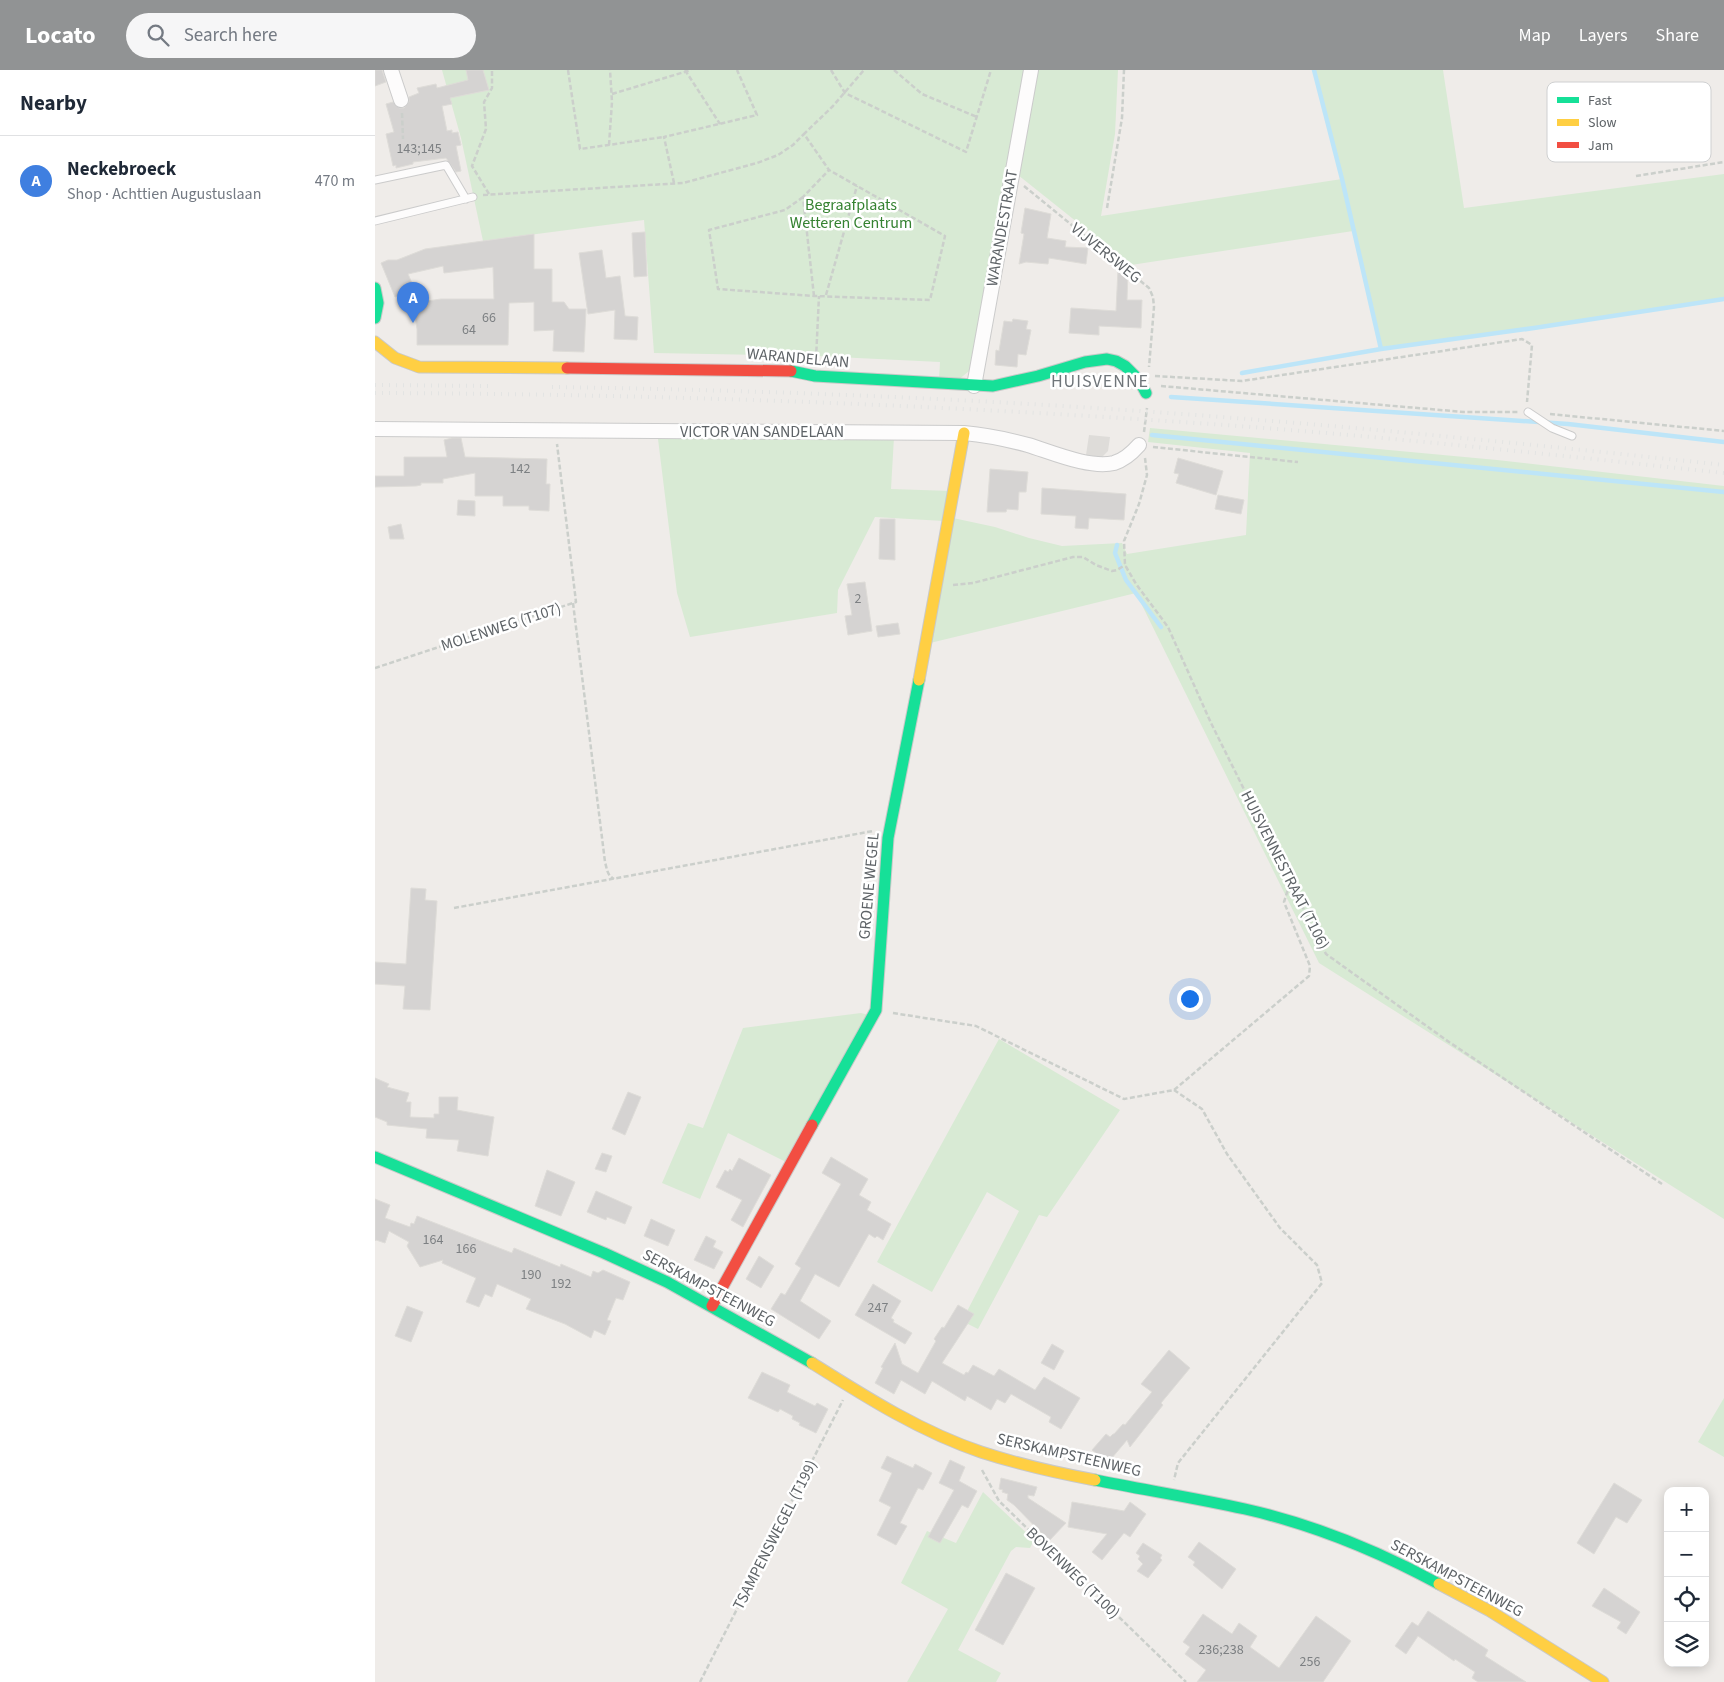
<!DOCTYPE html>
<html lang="en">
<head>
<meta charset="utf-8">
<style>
  body { margin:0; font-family:"Source Sans 3",sans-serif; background:#f6f6f7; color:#1f2937 }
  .controls { position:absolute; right:15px; bottom:15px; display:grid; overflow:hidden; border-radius:10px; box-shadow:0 2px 12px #0003 }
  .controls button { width:45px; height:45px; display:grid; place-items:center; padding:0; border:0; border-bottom:1px solid #e0e1e3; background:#fff; color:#1f2937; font:25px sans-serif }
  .you { position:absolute; left:814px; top:928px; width:18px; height:18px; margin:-12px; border:4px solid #fff; border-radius:50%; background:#1a73e8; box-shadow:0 0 0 8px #1a73e833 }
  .badge { display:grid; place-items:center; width:32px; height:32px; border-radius:50%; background:#919394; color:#fff; font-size:16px; font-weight:700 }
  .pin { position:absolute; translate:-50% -41px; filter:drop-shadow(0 1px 2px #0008) }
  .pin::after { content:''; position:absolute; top:26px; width:18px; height:15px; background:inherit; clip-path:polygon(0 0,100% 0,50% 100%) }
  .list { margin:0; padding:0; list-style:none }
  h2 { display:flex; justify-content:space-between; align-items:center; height:65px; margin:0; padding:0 20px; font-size:21px }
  h2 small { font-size:16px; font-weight:400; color:#747a83 }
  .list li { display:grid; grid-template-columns:32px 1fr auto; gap:15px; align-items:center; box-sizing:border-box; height:90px; padding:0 20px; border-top:1px solid #e0e1e3 }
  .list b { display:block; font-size:19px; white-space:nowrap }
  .list p { margin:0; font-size:16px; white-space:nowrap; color:#747a83 }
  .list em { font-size:16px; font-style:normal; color:#747a83 }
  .icon { flex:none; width:28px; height:28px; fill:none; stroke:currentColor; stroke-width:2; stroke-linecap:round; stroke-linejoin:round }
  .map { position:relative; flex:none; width:1349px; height:1612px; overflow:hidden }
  header { display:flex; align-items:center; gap:30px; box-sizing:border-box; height:70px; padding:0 25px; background:#919394; color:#fff }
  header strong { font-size:24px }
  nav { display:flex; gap:28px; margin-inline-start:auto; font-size:18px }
  .search { width:350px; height:45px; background:#f6f6f7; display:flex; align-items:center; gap:12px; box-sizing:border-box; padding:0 18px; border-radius:28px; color:#747a83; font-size:19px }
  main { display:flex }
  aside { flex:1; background:#fff }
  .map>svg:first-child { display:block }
  .industrial { fill:#dedcd9 }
  .green { fill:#d8ead4 }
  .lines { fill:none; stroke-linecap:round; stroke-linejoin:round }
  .stream { stroke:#bde5f8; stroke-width:4.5 }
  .building { fill:#d5d3d2; stroke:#dedcd8 }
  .lane-casing { stroke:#cbcbcb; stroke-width:9 }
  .street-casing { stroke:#cbcbcb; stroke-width:16 }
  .fast-casing { stroke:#c9c9c8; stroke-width:13 }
  .slow-casing { stroke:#c9c9c8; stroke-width:13 }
  .jam-casing { stroke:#c9c9c8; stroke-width:13 }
  .path { stroke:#cbcfcb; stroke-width:2.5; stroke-dasharray:5 2.5; stroke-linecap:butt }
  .lane { stroke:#fdfcfc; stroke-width:7 }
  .street { stroke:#fdfcfc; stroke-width:14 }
  .fast { stroke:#16e098; stroke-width:11 }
  .slow { stroke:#ffcf43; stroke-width:11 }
  .jam { stroke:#f24e42; stroke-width:11 }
  .rail { stroke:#e3e4e3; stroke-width:4; stroke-dasharray:1 6; stroke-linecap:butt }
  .labels { text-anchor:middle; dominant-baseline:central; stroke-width:5; stroke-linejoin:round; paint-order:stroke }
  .number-label { font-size:14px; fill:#7d8083 }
  .park-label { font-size:16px; fill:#358231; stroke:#fff }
  .street-label { font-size:16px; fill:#5e6367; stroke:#fff }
  .neighbourhood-label { font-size:18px; letter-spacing:1px; fill:#6f7579; stroke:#fff }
  .key { fill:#fff; stroke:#cfd0d1; stroke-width:1 }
  .key-label { font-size:14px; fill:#5e6367 }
</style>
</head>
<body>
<header>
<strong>Locato</strong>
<div class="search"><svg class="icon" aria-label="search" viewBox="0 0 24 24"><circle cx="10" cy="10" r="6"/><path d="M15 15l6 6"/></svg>Search here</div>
<nav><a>Map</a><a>Layers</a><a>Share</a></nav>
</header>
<main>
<aside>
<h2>Nearby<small></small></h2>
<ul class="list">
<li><span class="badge" style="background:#3f7fe0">A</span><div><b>Neckebroeck</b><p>Shop · Achttien Augustuslaan</p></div><em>470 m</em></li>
</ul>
</aside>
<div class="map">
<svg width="1349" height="1612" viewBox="0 0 1349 1612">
  <rect width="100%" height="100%" fill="#efece9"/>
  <!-- industrial -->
  <path class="industrial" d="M 714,365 L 735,367 L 733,381 L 727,387 L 711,385 Z"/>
  <!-- green -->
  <path class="green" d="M 67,0 L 652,0 L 594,301 L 582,311 L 564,310 L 565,292 L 441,286 L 279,283 L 269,150 L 108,171 L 86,68 Z
    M 661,0 L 743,0 L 740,64 L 726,146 L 967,109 L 939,0 L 1068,0 L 1089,138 L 1349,104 L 1349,229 L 1159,259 L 1006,279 L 978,161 L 756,195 L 643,105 Z
    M 775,358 L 1122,390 L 1349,416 L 1349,1149 L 944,893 L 761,523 L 555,573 L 578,448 L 620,457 L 654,468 L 687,476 L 747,473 L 752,484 L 871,465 L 875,383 L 773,372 Z
    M 519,367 L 516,419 L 576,421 L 569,451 L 500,447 L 463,520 L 462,543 L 315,567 L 302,523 L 283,369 Z
    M 486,943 L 494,945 L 413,1093 L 353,1063 L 325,1129 L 287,1113 L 313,1053 L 328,1058 L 368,958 Z
    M 624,969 L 745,1040 L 672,1147 L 664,1145 L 603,1259 L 587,1251 L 644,1141 L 612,1122 L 557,1222 L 502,1192 Z
    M 1349,1328 L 1349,1387 L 1323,1372 Z
    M 608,1422 L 659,1470 L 655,1478 L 641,1477 L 636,1481 L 583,1580 L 626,1603 L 621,1612 L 532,1612 L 573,1539 L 526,1513 L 552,1461 L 581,1473 Z"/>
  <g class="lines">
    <!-- stream -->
    <path class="stream" d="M 939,0 L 967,109 L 1006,279 L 1159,258 L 1349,229
      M 867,303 L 1006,279
      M 796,327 L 1193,354 L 1349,372
      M 777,365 L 1349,422
      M 742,475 L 740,483 L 751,510 L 786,557"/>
  </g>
  <!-- building -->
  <path class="building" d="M 0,0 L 7,0 L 11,12 L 0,16 Z
    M 91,0 L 108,0 L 114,20 L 75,28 L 77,34 L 67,36 L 72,61 L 77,60 L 77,63 L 83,62 L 86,75 L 81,76 L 86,101 L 81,102 L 71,88 L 38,92 L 38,94 L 21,98 L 21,95 L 18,96 L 11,64 L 19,62 L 11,34 L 18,32 L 24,38 L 29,38 L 34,32 L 34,27 L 44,23 L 42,18 L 61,14 L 62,18 L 93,10 Z
    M 650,138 L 676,144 L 672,168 L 691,171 L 690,177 L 713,178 L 711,194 L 674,188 L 673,194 L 651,192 L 644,194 L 649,164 L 646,163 Z
    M 270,162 L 272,206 L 259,207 L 257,163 Z
    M 159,164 L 159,199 L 177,199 L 177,232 L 189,232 L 194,239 L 211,239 L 209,282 L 178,281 L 179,260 L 159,261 L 159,232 L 134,233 L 133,275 L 42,275 L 42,259 L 38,233 L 66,229 L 119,229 L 118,197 L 69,203 L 68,196 L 33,204 L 40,220 L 20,227 L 6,193 L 13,190 L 22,190 L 50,179 Z
    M 227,180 L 231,208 L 245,206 L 250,246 L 263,247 L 262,270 L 239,269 L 240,240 L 213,244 L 204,183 Z
    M 743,199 L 753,200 L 752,230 L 767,230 L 766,258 L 724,256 L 724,265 L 694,263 L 696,238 L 741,241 Z
    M 638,249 L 653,251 L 651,259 L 656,260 L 651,285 L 643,284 L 642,297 L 620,295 L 621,280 L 624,281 L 629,251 L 637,252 Z
    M 77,368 L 86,368 L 90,387 L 172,389 L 171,414 L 175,414 L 174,441 L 154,440 L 154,436 L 128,436 L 128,426 L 100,426 L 100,403 L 68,409 L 68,413 L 46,413 L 46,415 L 41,416 L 0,417 L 0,406 L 29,406 L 29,387 L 72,387 L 69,370 Z
    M 803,388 L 848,401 L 841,425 L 801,413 L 804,404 L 799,403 Z
    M 615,399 L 653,402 L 651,422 L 644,422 L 643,440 L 632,439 L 631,442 L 612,442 Z
    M 667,418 L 751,424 L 749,450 L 714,448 L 713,459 L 700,458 L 701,446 L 666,444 Z
    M 843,425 L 869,430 L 866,444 L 840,439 Z
    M 83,430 L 100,431 L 100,446 L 82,445 Z
    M 505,449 L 520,449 L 520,490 L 504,489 Z
    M 26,454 L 29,469 L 15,469 L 13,457 Z
    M 490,512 L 497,561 L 473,565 L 470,546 L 477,545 L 472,514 Z
    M 523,553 L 525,564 L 503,567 L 501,556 Z
    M 36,818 L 51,819 L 50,830 L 62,831 L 55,940 L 28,939 L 30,916 L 0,914 L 0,892 L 31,894 Z
    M 0,1008 L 14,1014 L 12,1017 L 34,1023 L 31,1032 L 36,1032 L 35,1047 L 59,1048 L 59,1044 L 64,1044 L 64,1027 L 83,1027 L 82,1040 L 119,1047 L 113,1086 L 82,1081 L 84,1070 L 51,1068 L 52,1059 L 12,1055 L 12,1052 L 0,1047 Z
    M 253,1022 L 266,1027 L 250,1065 L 237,1059 Z
    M 227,1083 L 237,1086 L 231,1102 L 220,1099 Z
    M 456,1087 L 493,1109 L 484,1125 L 496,1132 L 492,1140 L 516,1154 L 508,1170 L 502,1166 L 500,1168 L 494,1164 L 464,1217 L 440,1204 L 425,1231 L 456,1251 L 444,1269 L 396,1239 L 406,1223 L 410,1225 L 426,1198 L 420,1194 L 466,1114 L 447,1103 Z
    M 364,1088 L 396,1105 L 368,1157 L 356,1150 L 367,1130 L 341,1117 L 350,1100 L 353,1102 L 355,1099 L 357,1101 Z
    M 172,1100 L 200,1112 L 186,1146 L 160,1136 Z
    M 221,1121 L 257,1137 L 250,1154 L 232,1147 L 231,1150 L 212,1142 Z
    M 0,1129 L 15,1135 L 10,1148 L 35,1157 L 36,1153 L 39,1154 L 42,1146 L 137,1183 L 139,1178 L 185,1197 L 186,1194 L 216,1207 L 218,1201 L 223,1203 L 228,1200 L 255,1212 L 248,1230 L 241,1228 L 232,1250 L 236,1251 L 230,1265 L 219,1260 L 216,1268 L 190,1254 L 151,1239 L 156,1229 L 122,1214 L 117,1227 L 110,1224 L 104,1237 L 91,1232 L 101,1208 L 67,1193 L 68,1190 L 45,1197 L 32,1176 L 34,1172 L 14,1161 L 10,1173 L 1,1170 L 0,1171 Z
    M 276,1149 L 300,1160 L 293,1176 L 269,1166 Z
    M 331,1166 L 341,1171 L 338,1177 L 348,1182 L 339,1199 L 319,1190 Z
    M 384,1186 L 399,1196 L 386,1218 L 371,1209 Z
    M 498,1214 L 526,1231 L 516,1248 L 519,1250 L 518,1252 L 537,1263 L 530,1274 L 480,1245 Z
    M 583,1235 L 599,1244 L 567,1293 L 589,1305 L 591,1302 L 593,1303 L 598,1295 L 619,1306 L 624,1299 L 660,1320 L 669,1307 L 705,1328 L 686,1359 L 674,1352 L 676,1347 L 636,1324 L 630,1333 L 622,1329 L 616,1340 L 592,1326 L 590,1331 L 557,1311 L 550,1324 L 526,1310 L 519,1324 L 500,1313 L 508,1298 L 506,1297 L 520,1273 L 527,1294 L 543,1303 L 561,1271 L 559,1269 L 567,1257 L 569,1258 Z
    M 32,1236 L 48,1242 L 36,1272 L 20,1266 Z
    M 677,1274 L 689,1281 L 679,1300 L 666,1293 Z
    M 794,1280 L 815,1298 L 786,1333 L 788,1335 L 755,1377 L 752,1370 L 736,1389 L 733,1387 L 730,1390 L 717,1380 L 731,1364 L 735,1367 L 738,1364 L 739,1364 L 748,1354 L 750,1355 L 777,1322 L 766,1314 Z
    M 387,1302 L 415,1315 L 412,1322 L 440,1336 L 442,1333 L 453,1339 L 441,1363 L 424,1355 L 425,1353 L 417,1349 L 418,1346 L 405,1339 L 403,1342 L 373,1328 Z
    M 512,1386 L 538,1398 L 540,1394 L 557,1403 L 548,1420 L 543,1418 L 525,1453 L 532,1456 L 521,1475 L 502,1465 L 516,1437 L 504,1431 L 517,1403 L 506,1398 Z
    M 575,1390 L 590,1397 L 584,1411 L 602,1421 L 593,1438 L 587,1435 L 565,1473 L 553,1467 L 579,1420 L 564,1413 Z
    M 626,1408 L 662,1417 L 659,1426 L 653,1425 L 653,1428 L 691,1453 L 674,1471 L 639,1435 L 632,1430 L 633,1424 L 627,1422 L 628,1420 L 624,1419 Z
    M 1239,1413 L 1267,1430 L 1252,1453 L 1241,1447 L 1219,1484 L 1202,1473 Z
    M 697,1432 L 749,1441 L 755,1432 L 771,1444 L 755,1467 L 749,1463 L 727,1490 L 717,1482 L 732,1464 L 693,1457 Z
    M 824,1472 L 861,1499 L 847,1519 L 818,1495 L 820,1492 L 813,1487 Z
    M 768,1473 L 787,1485 L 785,1488 L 787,1490 L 773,1508 L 762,1501 L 768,1494 L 763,1489 L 765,1486 L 761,1483 Z
    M 631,1503 L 660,1518 L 628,1575 L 600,1560 Z
    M 1229,1518 L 1265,1542 L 1251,1564 L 1242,1558 L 1246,1552 L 1217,1536 Z
    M 1053,1541 L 1113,1580 L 1110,1586 L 1151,1612 L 1103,1612 L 1097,1608 L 1100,1602 L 1080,1589 L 1079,1591 L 1043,1566 L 1031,1584 L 1020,1576 L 1037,1552 L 1043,1556 Z
    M 828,1544 L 857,1564 L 864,1553 L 882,1566 L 875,1577 L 904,1598 L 941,1546 L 976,1571 L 948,1612 L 822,1612 L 831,1600 L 810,1584 L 815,1577 L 808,1572 Z"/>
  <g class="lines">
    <defs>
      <path id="lane" d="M 0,110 L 71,95 L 91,129
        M 0,151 L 98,127
        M 1153,342 L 1177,358 L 1197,366"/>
      <path id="street" d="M 16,0 L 26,30
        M 599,316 L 656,0
        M 0,359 L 589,363 C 611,365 631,369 653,375 C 676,382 715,399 739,393 C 749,390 757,383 764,375"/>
      <path id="fast" d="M 0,218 L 3,233 L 0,248
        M 416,301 L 440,306 L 618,316 L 663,306 L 710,292 L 732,289 L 741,291 L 750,296 L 764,310 L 771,323
        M 437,1055 L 501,940 L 513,768 L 544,610
        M 0,1087 L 229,1183 L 292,1212 L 437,1293
        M 720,1410 C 770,1420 820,1428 870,1439 C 937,1454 1003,1481 1064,1514"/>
      <path id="slow" d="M 0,272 L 20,288 L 44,297 L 192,298
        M 544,610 L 589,363
        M 437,1293 C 491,1327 546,1362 606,1382 C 643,1394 682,1403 720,1410
        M 1064,1514 L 1115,1541 L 1228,1612"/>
      <path id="jam" d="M 192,298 L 416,301
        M 337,1236 L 437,1055"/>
    </defs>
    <!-- lane casing -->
    <use href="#lane" class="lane-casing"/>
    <!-- street casing -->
    <use href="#street" class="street-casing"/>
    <!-- fast casing -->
    <use href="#fast" class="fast-casing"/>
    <!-- slow casing -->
    <use href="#slow" class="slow-casing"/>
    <!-- jam casing -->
    <use href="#jam" class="jam-casing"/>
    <!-- path -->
    <path class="path" d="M 193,0 L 205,79 L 289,67
      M 310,0 L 345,54
      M 456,0 L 470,23 L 591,82 L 616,0
      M 519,0 L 547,24 L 602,47
      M 237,24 L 316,0
      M 27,43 L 28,69
      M 234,75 L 237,32 L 235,0
      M 1261,106 L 1349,92
      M 299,113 L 289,67 L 382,45 L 362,0
      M 649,116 L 774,218 L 778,227 L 779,237 L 774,297
      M 114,124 L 97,96 L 111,59 L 109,32 L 117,18 L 117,0
      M 108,125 L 308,113 L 382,93 L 403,85 L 418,75 L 429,64
      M 428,127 L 410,140 L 334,160 L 343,219 L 439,226 L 555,230 L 570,166 L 454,100
      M 732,138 L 747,48 L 749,0
      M 451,225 L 482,116
      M 439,226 L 428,127 L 454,100 L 429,64 L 458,36 L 489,0
      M 441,289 L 444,226
      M 780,306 L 867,311 L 1147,269 L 1157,275 L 1152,332
      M 786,316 L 1089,342 L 1144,342
      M 1175,344 L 1349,361
      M 769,362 L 772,338
      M 778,377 L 923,392
      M 770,388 L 772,405 L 764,434 L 749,471 L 750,495 L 761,514 L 793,557 L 836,653 L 951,884 L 1074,972 L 1287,1114
      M 578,515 L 598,513 L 698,487 L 708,487 L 721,495 L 737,501 L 742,500 L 750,495
      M 198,533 L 230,792 C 232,799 232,805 239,809
      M 0,598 L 201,532 L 182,374
      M 79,838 L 498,761
      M 518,943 L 601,956 L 749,1029 L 799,1020 L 934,906 L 935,896 L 909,832 L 915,813
      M 799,1020 L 827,1039 L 852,1084 L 905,1158 L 942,1195 L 947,1213 L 803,1393 L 799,1410
      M 607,1400 L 624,1431 L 811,1612
      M 325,1612 L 468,1330"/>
    <!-- lane -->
    <use href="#lane" class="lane"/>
    <!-- street -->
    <use href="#street" class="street"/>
    <!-- fast -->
    <use href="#fast" class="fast"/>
    <!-- slow -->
    <use href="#slow" class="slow"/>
    <!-- jam -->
    <use href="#jam" class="jam"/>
    <!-- rail -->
    <path class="rail" d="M 0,315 L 117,316
      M 177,317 C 392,320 606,329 820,345 C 997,358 1173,376 1349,395
      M 0,323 C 301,324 602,336 903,359 C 1052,371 1200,387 1349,403"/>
  </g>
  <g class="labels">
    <!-- number labels -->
    <g class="number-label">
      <text x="44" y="79">143;145</text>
      <text x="114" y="248">66</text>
      <text x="94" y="260">64</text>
      <text x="145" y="399">142</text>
      <text x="483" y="529">2</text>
      <text x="58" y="1170">164</text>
      <text x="91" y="1179">166</text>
      <text x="156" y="1205">190</text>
      <text x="186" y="1214">192</text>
      <text x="503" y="1238">247</text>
      <text x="846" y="1580">236;238</text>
      <text x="935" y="1592">256</text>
    </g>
    <!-- park labels -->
    <g class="park-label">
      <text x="476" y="135">Begraafplaats<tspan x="476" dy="18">Wetteren Centrum</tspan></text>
    </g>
    <!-- street labels -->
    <g class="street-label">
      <text transform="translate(627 158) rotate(-80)">WARANDESTRAAT</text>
      <text transform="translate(731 183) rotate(39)">VIJVERSWEG</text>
      <text transform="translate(423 288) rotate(5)">WARANDELAAN</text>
      <text x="387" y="362">VICTOR VAN SANDELAAN</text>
      <text transform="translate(126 557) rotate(-18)">MOLENWEG (T107)</text>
      <text transform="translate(910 800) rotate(63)">HUISVENNESTRAAT (T106)</text>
      <text transform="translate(494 816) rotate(-85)">GROENE WEGEL</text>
      <text transform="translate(334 1218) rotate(28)">SERSKAMPSTEENWEG</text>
      <text transform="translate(694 1385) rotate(13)">SERSKAMPSTEENWEG</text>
      <text transform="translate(400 1465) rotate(-63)">TSAMPENSWEGEL (T199)</text>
      <text transform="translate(698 1503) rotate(44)">BOVENWEG (T100)</text>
      <text transform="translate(1082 1508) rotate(28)">SERSKAMPSTEENWEG</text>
    </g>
    <!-- neighbourhood labels -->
    <g class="neighbourhood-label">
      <text x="725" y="311">HUISVENNE</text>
    </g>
  </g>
  <!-- legend -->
  <rect x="1172" y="12" width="164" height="80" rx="8" class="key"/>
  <rect x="1182" y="27" width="22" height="6" fill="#16e098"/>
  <rect x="1182" y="49" width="22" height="7" fill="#ffcf43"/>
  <rect x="1182" y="72" width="22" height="6" fill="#f24e42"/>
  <g class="key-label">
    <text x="1213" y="35">Fast</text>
    <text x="1213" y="57">Slow</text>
    <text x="1213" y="80">Jam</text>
  </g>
</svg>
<div class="controls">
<button>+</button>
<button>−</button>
<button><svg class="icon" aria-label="locate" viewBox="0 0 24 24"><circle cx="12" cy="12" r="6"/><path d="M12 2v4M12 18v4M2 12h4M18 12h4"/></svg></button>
<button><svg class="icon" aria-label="layers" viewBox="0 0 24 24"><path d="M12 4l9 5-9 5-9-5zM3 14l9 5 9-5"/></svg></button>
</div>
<div class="you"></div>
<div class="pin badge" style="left:38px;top:253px;background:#3f7fe0">A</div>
</div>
</main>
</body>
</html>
